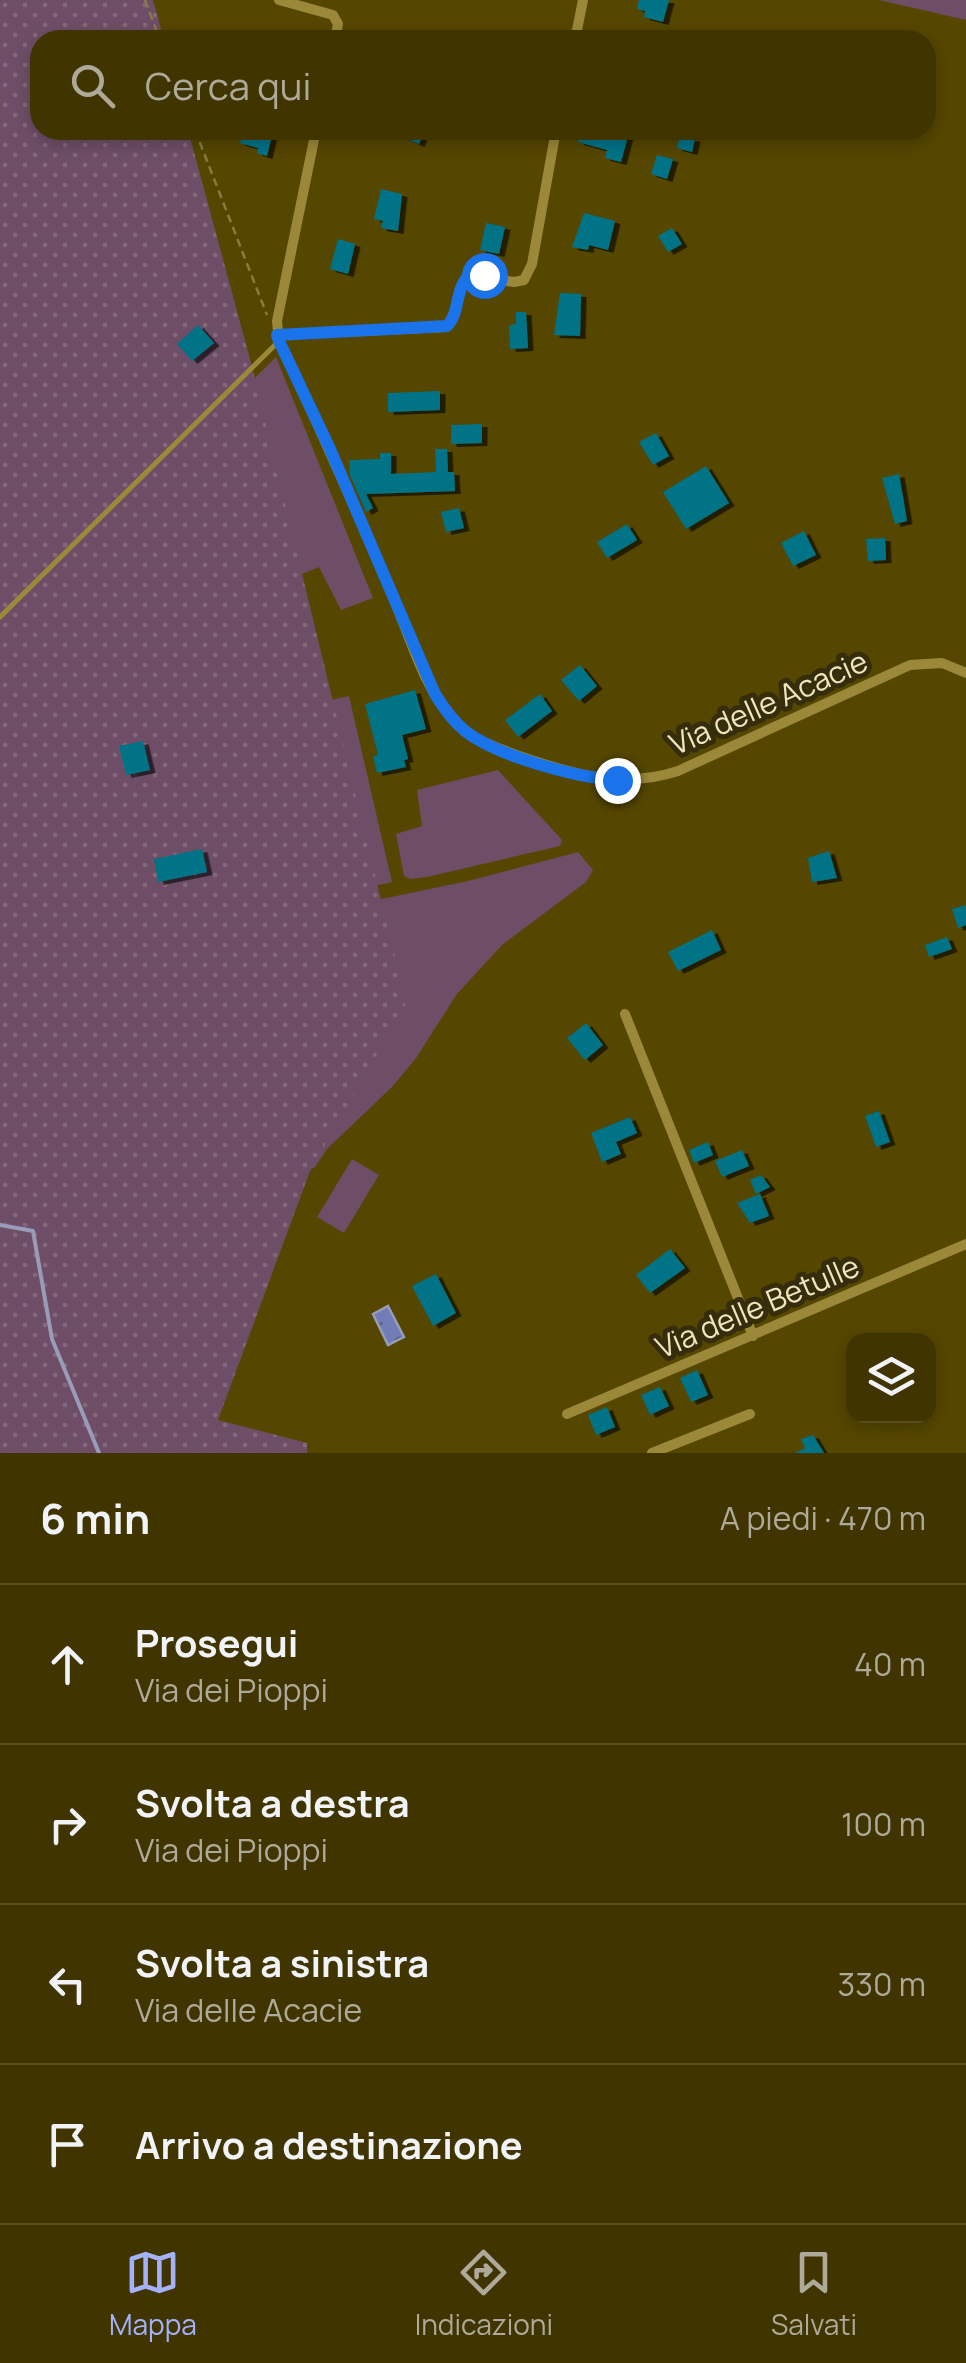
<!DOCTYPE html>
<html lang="it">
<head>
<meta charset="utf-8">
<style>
  body { margin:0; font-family:Manrope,sans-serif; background:#473c0a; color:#f1f3f6 }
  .controls { position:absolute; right:30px; bottom:30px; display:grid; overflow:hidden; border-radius:20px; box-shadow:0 5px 15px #0003 }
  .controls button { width:90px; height:90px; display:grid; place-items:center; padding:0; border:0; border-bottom:2px solid #594f22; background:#403400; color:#f1f3f6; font:50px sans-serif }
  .stop { position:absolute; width:30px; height:30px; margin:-22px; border:8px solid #1a73e8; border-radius:50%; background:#fff }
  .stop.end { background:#1a73e8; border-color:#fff; box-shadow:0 2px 10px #0008 }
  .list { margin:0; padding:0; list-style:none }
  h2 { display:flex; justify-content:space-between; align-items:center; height:130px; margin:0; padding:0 40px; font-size:42px }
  h2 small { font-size:32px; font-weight:400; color:#aeaa99 }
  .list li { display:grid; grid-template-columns:65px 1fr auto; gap:30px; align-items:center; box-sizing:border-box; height:160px; padding:0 40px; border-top:2px solid #594f22 }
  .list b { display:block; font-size:38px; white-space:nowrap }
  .list p { margin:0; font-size:32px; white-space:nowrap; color:#aeaa99 }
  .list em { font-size:32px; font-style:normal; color:#aeaa99 }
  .icon { flex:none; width:55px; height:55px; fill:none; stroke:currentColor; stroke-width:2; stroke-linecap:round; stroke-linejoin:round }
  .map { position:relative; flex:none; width:966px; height:1453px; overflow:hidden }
  .search { position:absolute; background:#403400; box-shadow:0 5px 15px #0003; left:30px; right:30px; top:30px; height:110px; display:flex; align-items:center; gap:25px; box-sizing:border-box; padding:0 35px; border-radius:30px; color:#aeaa99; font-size:38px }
  .sheet { height:770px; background:#403400 }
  nav { display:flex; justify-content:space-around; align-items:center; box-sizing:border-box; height:140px; border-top:2px solid #594f22; background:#403400; font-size:28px; color:#aeaa99 }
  nav a { display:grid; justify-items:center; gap:5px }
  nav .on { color:#a4b2fc }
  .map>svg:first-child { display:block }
  .grass { fill:#6e4e66 }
  .park { fill:url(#park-dots) }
  .water { fill:url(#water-ripples); stroke:#989cb9; stroke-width:2.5 }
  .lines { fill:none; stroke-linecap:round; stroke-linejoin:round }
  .stream { stroke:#989cb9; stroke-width:4 }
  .building { fill:#007387; filter:url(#shadow) }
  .path { stroke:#897c40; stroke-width:2.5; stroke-dasharray:8 5; stroke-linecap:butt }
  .lane { stroke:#9b8838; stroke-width:5 }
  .street { stroke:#9b8838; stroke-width:10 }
  .route { stroke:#1a73e8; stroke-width:12 }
  .labels { text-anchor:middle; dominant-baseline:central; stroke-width:10; stroke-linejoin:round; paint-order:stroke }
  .street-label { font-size:30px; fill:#efe6bf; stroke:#352d0b }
</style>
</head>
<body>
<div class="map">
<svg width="966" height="1453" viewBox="0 0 966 1453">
  <defs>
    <pattern id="park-dots" width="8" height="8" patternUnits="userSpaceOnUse" patternTransform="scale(2.5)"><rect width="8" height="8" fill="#6e4e66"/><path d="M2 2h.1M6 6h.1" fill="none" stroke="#83687a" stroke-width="1.8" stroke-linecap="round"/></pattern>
    <pattern id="water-ripples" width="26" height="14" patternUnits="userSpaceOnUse" patternTransform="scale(2.5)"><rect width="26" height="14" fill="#727cb7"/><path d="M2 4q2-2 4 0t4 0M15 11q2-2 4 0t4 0" fill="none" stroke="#616685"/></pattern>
    <filter id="shadow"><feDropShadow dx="5.5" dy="3" stdDeviation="0" flood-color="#0009"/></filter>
  </defs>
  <rect width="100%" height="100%" fill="#554600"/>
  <!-- grass -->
  <path class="grass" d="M 879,0 L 966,0 L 966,20 Z
    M 276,357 L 373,598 L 341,610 L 319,567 L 287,580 L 199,433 Z
    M 349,696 L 392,882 L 312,900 L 343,907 L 468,881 L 578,852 L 593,870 L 586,882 L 502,945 L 457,994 L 416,1058 L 392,1087 L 327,1149 L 315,1167 L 303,1173 L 300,707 Z
    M 498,770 L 562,840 L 560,846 L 427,877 L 410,879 L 404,876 L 396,834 L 422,826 L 417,790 Z
    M 352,1159 L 379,1175 L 344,1233 L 317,1217 Z"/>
  <!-- park -->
  <path class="park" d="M 0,0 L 153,0 L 164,40 L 40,40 L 40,130 L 188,130 L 250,359 L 406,1003 L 310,1171 L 218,1420 L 307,1443 L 307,1453 L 0,1453 Z"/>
  <!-- water -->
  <path class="water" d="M 388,1306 L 404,1337 L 388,1345 L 373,1314 Z"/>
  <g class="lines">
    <!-- stream -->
    <path class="stream" d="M 0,1225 L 33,1231 L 52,1339 L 99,1453"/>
  </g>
  <!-- building -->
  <path class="building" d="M 639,0 L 669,0 L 663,22 L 644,17 L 645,11 L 637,9 Z
    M 244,130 L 273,131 L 267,156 L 257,153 L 258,148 L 240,143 Z
    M 388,130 L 425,130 L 419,144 Z
    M 581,130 L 609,130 L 628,136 L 621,162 L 605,158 L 607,150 L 578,142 Z
    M 680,135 L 695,139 L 692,152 L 677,148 Z
    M 657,155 L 673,159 L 667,179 L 651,174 Z
    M 381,189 L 402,194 L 398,231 L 381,228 L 383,221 L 374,219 Z
    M 584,213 L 615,221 L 608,250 L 589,245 L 588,250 L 572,247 Z
    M 486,223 L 505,227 L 499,254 L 480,250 Z
    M 672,228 L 682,244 L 668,252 L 658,236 Z
    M 338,239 L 355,244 L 348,274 L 330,269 Z
    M 560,293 L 581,294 L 580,336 L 554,335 Z
    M 516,312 L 526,312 L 528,348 L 510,349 L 509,325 L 516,324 Z
    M 198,325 L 214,343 L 192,361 L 177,344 Z
    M 440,391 L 440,410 L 388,412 L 388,393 Z
    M 482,424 L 482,443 L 451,444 L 451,425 Z
    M 656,433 L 669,456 L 653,465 L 639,442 Z
    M 435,449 L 447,449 L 448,472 L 454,472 L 455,491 L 366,494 L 373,508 L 366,512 L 350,475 L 349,460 L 380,459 L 380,453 L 391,453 L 391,474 L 436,472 Z
    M 706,466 L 729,503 L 686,529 L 663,492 Z
    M 899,474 L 907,521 L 895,524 L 882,478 Z
    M 459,508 L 464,528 L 446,532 L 441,512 Z
    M 627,524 L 637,540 L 607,558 L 597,542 Z
    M 804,531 L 816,555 L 793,566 L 781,543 Z
    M 885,538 L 886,560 L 868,561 L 866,539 Z
    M 580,665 L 597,686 L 579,701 L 561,680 Z
    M 415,690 L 426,729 L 402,735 L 408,759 L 404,760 L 406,767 L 377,773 L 373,756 L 378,755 L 365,704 Z
    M 540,694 L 552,711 L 518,737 L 505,720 Z
    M 143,741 L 150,770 L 126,775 L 119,746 Z
    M 202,849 L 207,872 L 158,882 L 154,859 Z
    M 829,851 L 837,878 L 812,882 L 808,858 Z
    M 966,905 L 966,925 L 958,928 L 952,909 Z
    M 712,930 L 721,950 L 678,971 L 668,952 Z
    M 947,937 L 952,949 L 929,957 L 925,945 Z
    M 586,1023 L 603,1045 L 585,1060 L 567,1038 Z
    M 879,1111 L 890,1142 L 876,1147 L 865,1116 Z
    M 630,1117 L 637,1133 L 616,1142 L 621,1154 L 602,1162 L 591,1133 Z
    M 708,1142 L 713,1155 L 694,1163 L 689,1150 Z
    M 742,1150 L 749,1166 L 722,1177 L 715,1161 Z
    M 761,1175 L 770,1187 L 756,1194 L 750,1180 Z
    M 760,1194 L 769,1216 L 750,1223 L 737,1203 Z
    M 670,1249 L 685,1268 L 650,1293 L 636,1275 Z
    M 436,1274 L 456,1313 L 433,1326 L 412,1286 Z
    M 697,1370 L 708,1395 L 691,1402 L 680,1378 Z
    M 660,1387 L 669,1406 L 650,1415 L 641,1395 Z
    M 607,1407 L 615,1427 L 596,1435 L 588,1415 Z
    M 813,1435 L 824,1453 L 795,1453 L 805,1448 L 801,1439 Z"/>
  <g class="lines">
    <!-- path -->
    <path class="path" d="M 145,0 L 160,40
      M 195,130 L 267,315"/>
    <!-- lane -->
    <path class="lane" d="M 0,617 L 277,343"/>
    <!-- street -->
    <path class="street" d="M 279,0 L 333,15 L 338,24 L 335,40
      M 575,40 L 583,0
      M 316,130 L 277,321 L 279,341 C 318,424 355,508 391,592 C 409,634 423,688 455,722 C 474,741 498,748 522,757 C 575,775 623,789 678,771 L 910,665 L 942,663 L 966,673
      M 277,335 L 445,327 C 461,316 455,290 468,275 L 514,282 L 524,280 L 532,264 L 556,130
      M 625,1014 L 753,1336
      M 567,1414 L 966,1244
      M 652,1453 L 750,1414"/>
  </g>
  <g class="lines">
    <!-- route -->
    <path class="route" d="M 484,275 L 471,274 C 454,287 461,312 447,326 L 277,335 L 279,341 L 330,449 L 435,694 C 443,707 453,721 465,731 C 497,756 577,778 617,780"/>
  </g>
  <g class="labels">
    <!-- street labels -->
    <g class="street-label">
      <text transform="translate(768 702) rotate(-24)">Via delle Acacie</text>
      <text transform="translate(757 1306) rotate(-23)">Via delle Betulle</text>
    </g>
  </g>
</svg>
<div class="controls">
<button><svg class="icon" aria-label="layers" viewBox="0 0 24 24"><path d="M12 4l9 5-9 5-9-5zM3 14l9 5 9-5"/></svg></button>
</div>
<div class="stop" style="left:484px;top:275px"></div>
<div class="stop end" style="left:617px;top:780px"></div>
<div class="search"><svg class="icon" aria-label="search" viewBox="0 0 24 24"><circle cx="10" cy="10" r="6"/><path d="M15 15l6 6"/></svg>Cerca qui</div>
</div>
<section class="sheet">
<h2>6 min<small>A piedi · 470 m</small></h2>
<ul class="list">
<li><svg class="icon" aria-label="ahead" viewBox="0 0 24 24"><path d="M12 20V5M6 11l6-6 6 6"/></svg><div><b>Prosegui</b><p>Via dei Pioppi</p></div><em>40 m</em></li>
<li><svg class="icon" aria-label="right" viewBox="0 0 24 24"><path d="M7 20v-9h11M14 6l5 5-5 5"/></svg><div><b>Svolta a destra</b><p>Via dei Pioppi</p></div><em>100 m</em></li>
<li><svg class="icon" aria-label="left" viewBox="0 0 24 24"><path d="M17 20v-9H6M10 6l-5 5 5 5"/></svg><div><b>Svolta a sinistra</b><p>Via delle Acacie</p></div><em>330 m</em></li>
<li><svg class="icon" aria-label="arrive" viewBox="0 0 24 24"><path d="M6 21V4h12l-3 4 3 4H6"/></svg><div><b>Arrivo a destinazione</b></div></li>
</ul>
</section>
<nav>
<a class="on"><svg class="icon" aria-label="map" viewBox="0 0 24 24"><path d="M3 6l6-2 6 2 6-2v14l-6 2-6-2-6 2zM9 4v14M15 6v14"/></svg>Mappa</a>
<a><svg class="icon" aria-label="directions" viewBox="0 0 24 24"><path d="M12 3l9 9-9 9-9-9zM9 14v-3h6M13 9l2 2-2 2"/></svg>Indicazioni</a>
<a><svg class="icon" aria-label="saved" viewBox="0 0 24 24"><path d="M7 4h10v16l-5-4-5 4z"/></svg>Salvati</a>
</nav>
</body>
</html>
